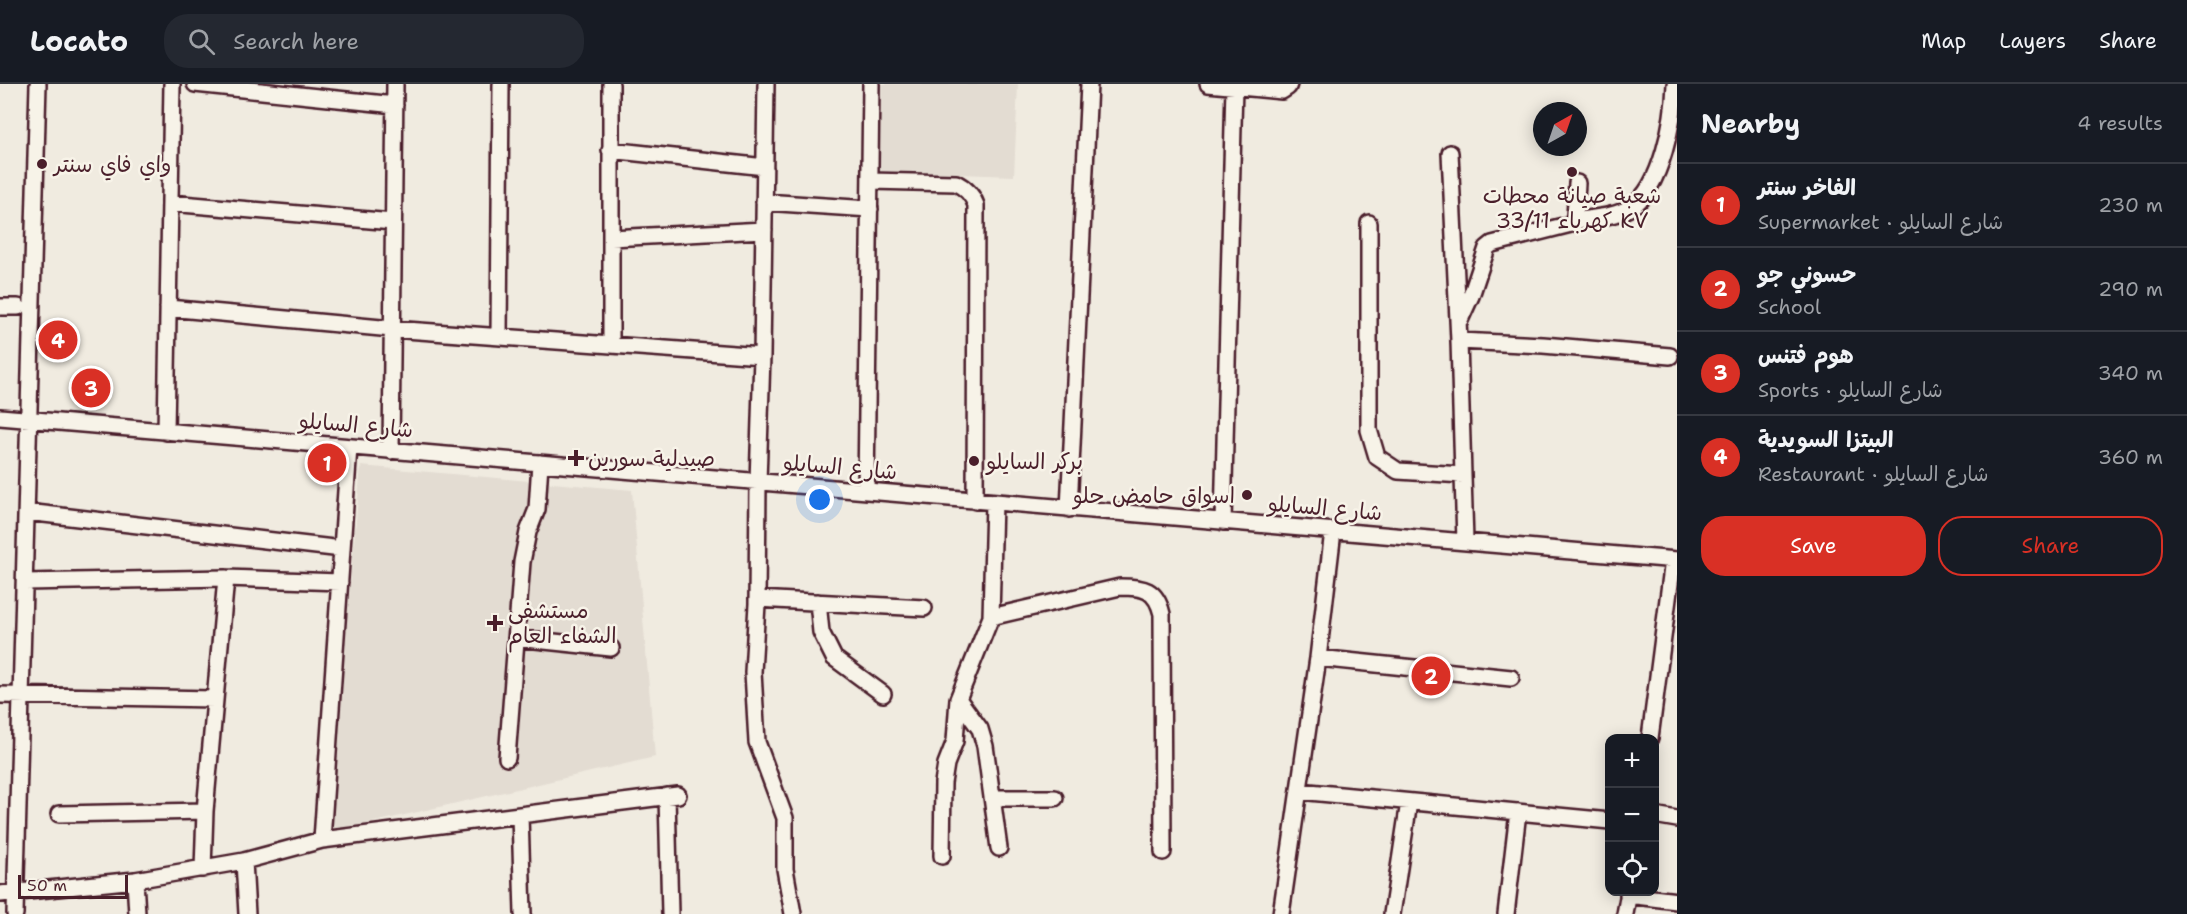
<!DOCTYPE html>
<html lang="en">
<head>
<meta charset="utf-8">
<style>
  body { margin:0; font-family:"Shantell Sans","Playpen Sans Arabic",sans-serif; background:#242831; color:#f1f3f6 }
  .controls { position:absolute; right:18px; bottom:18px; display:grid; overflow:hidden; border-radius:12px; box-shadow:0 3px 15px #0003 }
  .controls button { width:54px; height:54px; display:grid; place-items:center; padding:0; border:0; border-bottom:2px solid #363941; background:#171b24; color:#f1f3f6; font:30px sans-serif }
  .compass { position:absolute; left:1533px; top:18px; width:54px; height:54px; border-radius:50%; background:#171b24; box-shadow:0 3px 15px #0003; rotate:40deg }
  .scale { position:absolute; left:18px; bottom:15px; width:110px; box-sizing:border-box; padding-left:6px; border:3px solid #4a1f2b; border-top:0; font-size:16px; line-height:21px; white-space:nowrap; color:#4a1f2b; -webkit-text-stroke:4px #f7f3e8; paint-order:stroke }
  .you { position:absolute; left:820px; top:416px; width:21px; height:21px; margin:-15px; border:4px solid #fff; border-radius:50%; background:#1a73e8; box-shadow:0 0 0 9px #1a73e833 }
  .badge { display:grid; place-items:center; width:39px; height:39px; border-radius:50%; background:#d93025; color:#fff; font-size:20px; font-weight:700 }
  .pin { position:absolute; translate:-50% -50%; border:3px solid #fff; box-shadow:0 2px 6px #0006 }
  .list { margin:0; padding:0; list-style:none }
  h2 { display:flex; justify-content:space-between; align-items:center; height:78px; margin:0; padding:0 24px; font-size:26px }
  h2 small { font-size:20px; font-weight:400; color:#9ea1a6 }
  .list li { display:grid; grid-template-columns:39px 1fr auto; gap:18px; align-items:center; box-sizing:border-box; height:84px; padding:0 24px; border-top:2px solid #363941 }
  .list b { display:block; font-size:22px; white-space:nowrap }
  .list p { margin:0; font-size:20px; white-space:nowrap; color:#9ea1a6 }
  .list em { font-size:20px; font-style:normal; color:#9ea1a6 }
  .actions { display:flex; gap:12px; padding:18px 24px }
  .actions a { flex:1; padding:14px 0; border:2px solid #d93025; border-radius:24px; text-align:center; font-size:21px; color:#d93025 }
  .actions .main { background:#d93025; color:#fff }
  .icon { flex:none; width:33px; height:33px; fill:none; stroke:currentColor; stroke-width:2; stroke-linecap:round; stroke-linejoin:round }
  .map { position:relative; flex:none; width:1677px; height:830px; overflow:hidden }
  header { display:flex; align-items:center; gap:36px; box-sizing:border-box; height:84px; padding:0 30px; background:#171b24; border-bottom:2px solid #363941 }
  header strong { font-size:28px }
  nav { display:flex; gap:33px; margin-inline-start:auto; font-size:21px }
  .search { width:420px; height:54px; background:#242831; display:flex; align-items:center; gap:15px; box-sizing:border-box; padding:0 21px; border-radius:24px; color:#9ea1a6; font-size:22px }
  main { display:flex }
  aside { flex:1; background:#171b24 }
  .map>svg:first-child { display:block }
  .built { fill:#e3dcd2 }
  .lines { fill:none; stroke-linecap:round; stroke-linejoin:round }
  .minor-casing { stroke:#4a1f2b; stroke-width:20 }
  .minor { stroke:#f7f3e8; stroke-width:15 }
  .poi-dot { fill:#4a1f2b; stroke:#f7f3e8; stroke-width:2 }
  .labels { text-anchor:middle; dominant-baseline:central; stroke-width:5; stroke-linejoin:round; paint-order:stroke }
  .poi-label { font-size:22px; fill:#4a1f2b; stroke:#f7f3e8; text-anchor:start }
  .street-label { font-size:22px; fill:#4a1f2b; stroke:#f7f3e8 }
</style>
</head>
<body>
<header>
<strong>Locato</strong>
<div class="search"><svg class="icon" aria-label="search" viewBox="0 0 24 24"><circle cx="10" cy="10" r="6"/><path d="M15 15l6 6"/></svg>Search here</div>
<nav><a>Map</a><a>Layers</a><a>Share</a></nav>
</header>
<main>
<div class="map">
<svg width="1677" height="830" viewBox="0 0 1677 830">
  <rect width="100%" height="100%" fill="#f0ebe0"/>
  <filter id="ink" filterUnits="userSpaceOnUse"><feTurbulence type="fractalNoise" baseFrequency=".0167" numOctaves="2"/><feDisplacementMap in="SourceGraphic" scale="12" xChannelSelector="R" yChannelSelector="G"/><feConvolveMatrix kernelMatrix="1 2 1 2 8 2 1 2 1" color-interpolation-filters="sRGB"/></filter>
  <g filter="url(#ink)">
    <!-- built -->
    <path class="built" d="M 880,0 L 1018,0 L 1014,92 L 878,87 Z
      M 361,382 L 632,406 L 655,673 L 327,749 Z"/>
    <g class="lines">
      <defs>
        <path id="minor" d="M 195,0 L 395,21
          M 611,0 L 611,261
          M 766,0 L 762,272 L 758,398 L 757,520 L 753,588 L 757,658 L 785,734 L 785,785 L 793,830
          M 1208,0 L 1282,7 L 1288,3 L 1289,0
          M 610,66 L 765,83
          M 1450,69 L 1459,257 L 1465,458
          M 870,97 L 956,99 C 966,104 972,110 976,121 L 975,417
          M 764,118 L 870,125
          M 170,119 L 393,138
          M 1573,137 C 1591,134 1616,133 1631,123 C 1662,104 1674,34 1675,0
          M 1369,139 L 1369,346 L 1377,373 L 1398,387 L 1463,391
          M 611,154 L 764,146
          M 0,223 L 18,223
          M 168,224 L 392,245 L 762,272
          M 1460,236 L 1471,212 L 1487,164 L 1492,160 L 1571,140 L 1575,133 L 1577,99
          M 499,252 L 501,0
          M 1459,257 L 1543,261 L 1670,272
          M 0,333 L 1677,476
          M 166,348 L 172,0
          M 391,367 L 395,0
          M 866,407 L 871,0
          M 1069,425 L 1089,0
          M 27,428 L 342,465
          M 1223,438 L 1234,2
          M 25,498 L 226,494 L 340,498
          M 757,515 L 924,524
          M 818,518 L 821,548 L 834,574 L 883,610
          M 991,533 L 1120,503 C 1144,503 1156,505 1162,530 L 1163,768
          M 516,554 L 611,564
          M 1318,574 L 1511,594
          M 0,611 L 214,615
          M 958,615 L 980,645 L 985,662 L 999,764
          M 1650,654 L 1673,476
          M 507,674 L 522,478 L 528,448 L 537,425 L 540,379
          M 1299,707 L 1610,737
          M 667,712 L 670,830
          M 992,714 L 1055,714
          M 59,730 L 205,727
          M 520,731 L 523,830
          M 1654,731 L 1677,735
          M 322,756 L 349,363
          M 942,772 L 943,699 L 946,680 L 955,657 L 958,615 L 991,533 L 994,418
          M 244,777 L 247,830
          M 203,785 L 205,727 L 226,494
          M 135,796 L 137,830
          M 0,810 L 135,796 L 244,777 L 322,756 L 678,711
          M 1628,811 L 1677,817
          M 15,830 L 38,0
          M 1281,830 L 1318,574 L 1333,447
          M 1392,830 L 1409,718
          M 1506,830 L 1518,728
          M 1625,830 L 1629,808"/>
      </defs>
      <!-- minor casing -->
      <use href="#minor" class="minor-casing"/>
      <!-- minor -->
      <use href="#minor" class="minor"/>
    </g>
  </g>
  <!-- markers -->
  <g class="poi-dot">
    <circle cx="42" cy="80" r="6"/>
    <circle cx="1572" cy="88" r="6"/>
    <path d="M573 365h6v6h6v6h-6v6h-6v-6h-6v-6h6z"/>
    <circle cx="974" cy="377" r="6"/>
    <circle cx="1247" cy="411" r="6"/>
    <path d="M492 530h6v6h6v6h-6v6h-6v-6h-6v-6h6z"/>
  </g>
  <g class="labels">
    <!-- poi labels -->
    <g class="poi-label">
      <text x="54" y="80">واي فاي سنتر</text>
      <text x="1572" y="111" text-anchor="middle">شعبة صيانة محطات<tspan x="1572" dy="25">كهرباء 33/11 KV</tspan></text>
      <text x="588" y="374">صيدلية سورين</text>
      <text x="986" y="377">بركر السايلو</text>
      <text x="1235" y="411" text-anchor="end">اسواق حامض حلو</text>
      <text x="508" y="526">مستشفى<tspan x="508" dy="25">الشفاء العام</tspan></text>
    </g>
    <!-- street labels -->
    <g class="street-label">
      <text transform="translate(356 341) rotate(5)">شارع السايلو</text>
      <text transform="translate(840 383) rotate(5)">شارع السايلو</text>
      <text transform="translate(1325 424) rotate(5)">شارع السايلو</text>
    </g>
  </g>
</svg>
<div class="controls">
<button>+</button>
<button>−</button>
<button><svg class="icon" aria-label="locate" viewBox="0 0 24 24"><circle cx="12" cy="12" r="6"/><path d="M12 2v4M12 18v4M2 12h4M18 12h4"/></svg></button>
</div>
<svg class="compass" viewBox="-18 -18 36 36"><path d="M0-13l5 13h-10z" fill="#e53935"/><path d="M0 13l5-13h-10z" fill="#9ea1a6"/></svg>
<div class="scale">50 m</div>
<div class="you"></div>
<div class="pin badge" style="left:327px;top:379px">1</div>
<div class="pin badge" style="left:1431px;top:592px">2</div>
<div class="pin badge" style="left:91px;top:304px">3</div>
<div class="pin badge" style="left:58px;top:256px">4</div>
</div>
<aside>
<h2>Nearby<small>4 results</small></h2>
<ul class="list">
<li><span class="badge">1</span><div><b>الفاخر سنتر</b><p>Supermarket · شارع السايلو</p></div><em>230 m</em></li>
<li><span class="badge">2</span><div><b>حسوني جو</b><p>School</p></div><em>290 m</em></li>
<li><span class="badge">3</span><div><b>هوم فتنس</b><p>Sports · شارع السايلو</p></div><em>340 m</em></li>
<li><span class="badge">4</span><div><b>البيتزا السويدية</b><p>Restaurant · شارع السايلو</p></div><em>360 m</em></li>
</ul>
<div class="actions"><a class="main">Save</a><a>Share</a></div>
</aside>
</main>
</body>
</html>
